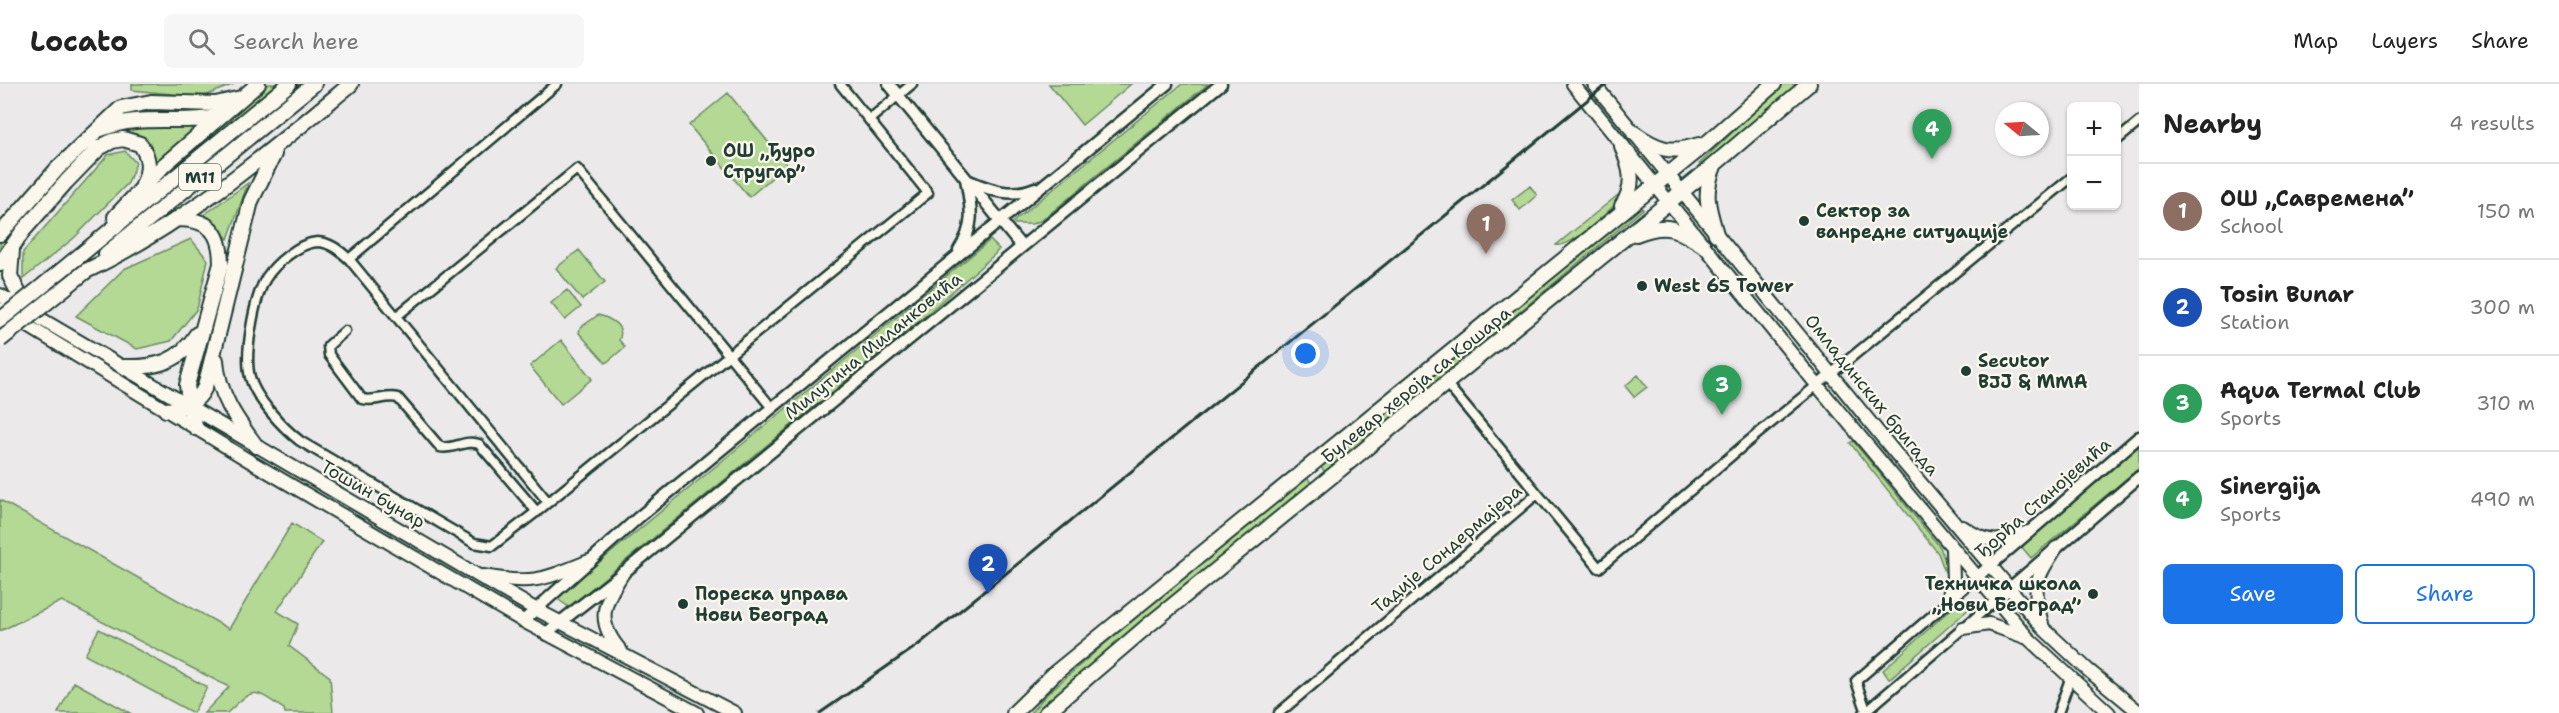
<!DOCTYPE html>
<html lang="en">
<head>
<meta charset="utf-8">
<style>
  body { margin:0; font-family:"Shantell Sans",sans-serif; background:#f6f6f6; color:#222 }
  .controls { position:absolute; right:18px; top:18px; display:grid; overflow:hidden; border-radius:9px; box-shadow:0 2px 4px #0004 }
  .controls button { width:54px; height:54px; display:grid; place-items:center; padding:0; border:0; border-bottom:2px solid #e0e0e0; background:#fff; color:#222; font:30px sans-serif }
  .compass { position:absolute; left:1995px; top:18px; width:54px; height:54px; border-radius:50%; background:#fff; box-shadow:0 2px 4px #0004; rotate:288deg }
  .you { position:absolute; left:1306px; top:270px; width:21px; height:21px; margin:-15px; border:4px solid #fff; border-radius:50%; background:#1a73e8; box-shadow:0 0 0 9px #1a73e833 }
  .badge { display:grid; place-items:center; width:39px; height:39px; border-radius:50%; background:#1a73e8; color:#fff; font-size:20px; font-weight:700 }
  .pin { position:absolute; translate:-50% -50px; filter:drop-shadow(0 2px 3px #0008) }
  .pin::after { content:''; position:absolute; top:32px; width:21px; height:18px; background:inherit; clip-path:polygon(0 0,100% 0,50% 100%) }
  .list { margin:0; padding:0; list-style:none }
  h2 { display:flex; justify-content:space-between; align-items:center; height:78px; margin:0; padding:0 24px; font-size:26px }
  h2 small { font-size:20px; font-weight:400; color:#767676 }
  .list li { display:grid; grid-template-columns:39px 1fr auto; gap:18px; align-items:center; box-sizing:border-box; height:96px; padding:0 24px; border-top:2px solid #e0e0e0 }
  .list b { display:block; font-size:22px; white-space:nowrap }
  .list p { margin:0; font-size:20px; white-space:nowrap; color:#767676 }
  .list em { font-size:20px; font-style:normal; color:#767676 }
  .actions { display:flex; gap:12px; padding:18px 24px }
  .actions a { flex:1; padding:14px 0; border:2px solid #1a73e8; border-radius:9px; text-align:center; font-size:21px; color:#1a73e8 }
  .actions .main { background:#1a73e8; color:#fff }
  .icon { flex:none; width:33px; height:33px; fill:none; stroke:currentColor; stroke-width:2; stroke-linecap:round; stroke-linejoin:round }
  .map { position:relative; flex:none; width:2139px; height:629px; overflow:hidden }
  header { display:flex; align-items:center; gap:36px; box-sizing:border-box; height:84px; padding:0 30px; background:#fff; border-bottom:2px solid #e0e0e0 }
  header strong { font-size:28px }
  nav { display:flex; gap:33px; margin-inline-start:auto; font-size:21px }
  .search { width:420px; height:54px; background:#f6f6f6; display:flex; align-items:center; gap:15px; box-sizing:border-box; padding:0 21px; border-radius:9px; color:#767676; font-size:22px }
  main { display:flex }
  aside { flex:1; background:#fff }
  .map>svg:first-child { display:block }
  .green { fill:#b4d994; stroke:#6a8b64; stroke-width:1.5 }
  .lines { fill:none; stroke-linecap:round; stroke-linejoin:round }
  .minor-casing { stroke:#1f3d34; stroke-width:13 }
  .tertiary-casing { stroke:#1f3d34; stroke-width:15 }
  .secondary-casing { stroke:#1f3d34; stroke-width:16 }
  .primary-casing { stroke:#1f3d34; stroke-width:18 }
  .trunk-casing { stroke:#1f3d34; stroke-width:18 }
  .minor { stroke:#fbf7ec; stroke-width:8 }
  .tertiary { stroke:#fbf7ec; stroke-width:10 }
  .secondary { stroke:#fbf7ec; stroke-width:12 }
  .primary { stroke:#fbf7ec; stroke-width:14 }
  .trunk { stroke:#fbf7ec; stroke-width:14 }
  .rail { stroke:#1f3d34; stroke-width:3 }
  .trunk-bridge-casing { stroke:#1f3d34; stroke-width:18; stroke-linecap:butt }
  .trunk-bridge { stroke:#fbf7ec; stroke-width:14 }
  .poi-dot { fill:#1f3d34; stroke:#fbf7ec; stroke-width:2 }
  .labels { text-anchor:middle; dominant-baseline:central; stroke-width:4.5; stroke-linejoin:round; paint-order:stroke }
  .shield { fill:#fbf7ec; stroke:#61756b; stroke-width:1.5 }
  .shield-label { font-size:16px; font-weight:bold; fill:#1f3d34 }
  .poi-label { font-size:18px; font-weight:bold; fill:#1f3d34; stroke:#fbf7ec; text-anchor:start }
  .street-label { font-size:18px; fill:#1f3d34; stroke:#fbf7ec }
</style>
</head>
<body>
<header>
<strong>Locato</strong>
<div class="search"><svg class="icon" aria-label="search" viewBox="0 0 24 24"><circle cx="10" cy="10" r="6"/><path d="M15 15l6 6"/></svg>Search here</div>
<nav><a>Map</a><a>Layers</a><a>Share</a></nav>
</header>
<main>
<div class="map">
<svg width="2139" height="629" viewBox="0 0 2139 629">
  <rect width="100%" height="100%" fill="#ece9ea"/>
  <filter id="ink" filterUnits="userSpaceOnUse"><feTurbulence type="fractalNoise" baseFrequency=".0167" numOctaves="2"/><feDisplacementMap in="SourceGraphic" scale="12" xChannelSelector="R" yChannelSelector="G"/><feConvolveMatrix kernelMatrix="1 2 1 2 8 2 1 2 1" color-interpolation-filters="sRGB"/></filter>
  <g filter="url(#ink)">
    <!-- green -->
    <path class="green" d="M 132,0 L 234,0 L 203,13 L 132,6 Z
      M 268,0 L 281,0 L 135,118 L 165,87 Z
      M 299,0 L 308,0 L 117,155 L 113,150 Z
      M 1049,0 L 1131,0 L 1082,41 Z
      M 1182,0 L 1208,0 L 1042,136 L 1032,140 L 1015,140 L 1013,138 Z
      M 1783,0 L 1797,0 L 1701,82 L 1699,80 Z
      M 728,9 L 787,81 L 749,113 L 689,41 Z
      M 120,43 L 195,44 L 152,84 L 150,79 L 120,51 L 0,170 L 0,156 L 91,56 Z
      M 125,67 L 136,79 L 128,99 L 74,154 L 23,195 L 23,168 L 108,71 Z
      M 248,99 L 228,155 L 205,130 Z
      M 1530,102 L 1537,111 L 1520,126 L 1512,116 Z
      M 1618,111 L 1622,112 C 1612,125 1572,164 1556,161 Z
      M 1639,119 L 1643,125 L 1326,389 L 1319,381 Z
      M 1497,129 L 1504,138 L 1487,152 L 1480,143 Z
      M 191,155 L 208,176 L 197,225 L 171,257 L 137,265 L 76,232 L 124,185 Z
      M 990,156 L 999,165 L 994,171 L 919,237 L 569,523 L 556,514 Z
      M 579,166 L 605,198 L 582,216 L 556,184 Z
      M 567,206 L 581,223 L 565,236 L 551,219 Z
      M 598,231 C 610,234 626,242 619,256 L 625,263 L 606,279 L 579,249 L 580,244 Z
      M 561,256 L 592,295 L 561,320 L 530,282 Z
      M 1638,291 L 1647,303 L 1634,313 L 1625,302 Z
      M 1853,357 L 1940,463 L 1949,488 L 1945,488 L 1938,469 L 1850,359 Z
      M 2139,362 L 2139,384 L 2031,474 L 2021,462 Z
      M 1306,392 L 1312,400 L 1040,629 L 1030,629 L 1048,609 L 1102,562 Z
      M 0,416 L 229,545 L 292,439 L 322,458 L 277,527 L 298,540 L 289,562 L 330,593 L 333,629 L 285,629 L 284,625 C 253,604 254,603 227,629 L 204,629 L 229,603 L 62,517 L 0,547 Z
      M 1963,514 L 1971,523 L 1889,595 L 1883,586 Z
      M 99,545 L 207,603 L 193,629 L 85,571 Z
      M 74,598 L 130,629 L 58,629 Z"/>
    <g class="lines">
      <defs>
        <path id="minor" d="M 869,36 L 912,0
          M 2116,57 L 2139,38
          M 349,175 L 557,0
          M 397,232 L 577,85 L 772,324
          M 345,247 L 328,262 L 329,271 L 362,315 C 375,318 386,311 398,314 L 440,363 C 454,366 465,355 479,360 L 537,428
          M 1446,299 L 1599,484 L 1744,361 L 2072,93
          M 548,418 L 349,175 C 340,167 330,158 317,158 C 299,159 275,180 266,194 C 254,214 244,271 250,293 C 255,314 283,344 300,357 L 474,459 L 492,462 L 540,425 L 928,109 L 840,0
          M 1866,626 L 1856,597 L 1977,493
          M 1279,629 L 1537,410
          M 1864,629 L 1996,516
          M 2058,629 L 2070,595"/>
        <path id="tertiary" d="M 889,0 L 1021,162
          M 969,97 C 990,106 1012,114 1035,104
          M 959,166 C 976,140 971,124 966,95
          M 1977,493 L 2139,353
          M 1996,516 L 2139,393
          M 523,537 L 639,433 L 1167,0
          M 545,550 L 623,489 L 1221,0"/>
        <path id="secondary" d="M 1573,0 L 1817,301 L 2028,554 L 2109,629
          M 1594,0 L 1892,365 L 2043,544 L 2088,586 L 2139,628
          M 0,211 L 535,525 L 735,629
          M 0,225 L 248,376 L 523,537 L 697,629
          M 1963,443 C 1988,461 2001,459 2028,448
          M 483,492 C 534,501 542,496 589,477
          M 1947,519 L 1953,496 L 1952,465
          M 2042,540 C 2032,501 2035,497 2056,464
          M 1963,544 L 1989,540 L 2025,553
          M 621,567 C 595,537 603,520 623,489"/>
        <path id="primary" d="M 1634,49 C 1658,66 1671,70 1699,61
          M 1714,82 C 1703,109 1708,123 1716,150
          M 1622,122 C 1636,101 1631,84 1622,62
          M 1636,150 C 1667,138 1676,144 1703,161
          M 1014,629 L 1055,589 L 1707,59 L 1774,0
          M 1046,629 L 1145,544 L 1696,96 L 1809,0"/>
        <path id="trunk" d="M 101,45 C 142,29 176,41 218,33
          M 115,133 L 164,81 L 258,0
          M 176,135 C 209,135 221,147 221,180 L 187,301 L 191,330 L 196,344
          M 0,150 L 58,84 L 121,24 L 151,18 L 216,20 L 241,14
          M 12,166 L 10,192 L 27,226
          M 106,170 L 314,0
          M 0,180 L 23,147 L 66,98 L 99,64 L 112,57 L 123,55 L 140,60 C 150,74 150,85 143,101
          M 86,187 C 185,140 268,69 351,0
          M 45,200 L 289,0
          M 216,276 C 218,310 236,335 256,362
          M 124,283 C 156,284 180,278 197,250
          M 166,326 C 184,324 197,320 205,303 L 251,117 L 274,70"/>
      </defs>
      <!-- minor casing -->
      <use href="#minor" class="minor-casing"/>
      <!-- tertiary casing -->
      <use href="#tertiary" class="tertiary-casing"/>
      <!-- secondary casing -->
      <use href="#secondary" class="secondary-casing"/>
      <!-- primary casing -->
      <use href="#primary" class="primary-casing"/>
      <!-- trunk casing -->
      <use href="#trunk" class="trunk-casing"/>
      <!-- minor -->
      <use href="#minor" class="minor"/>
      <!-- tertiary -->
      <use href="#tertiary" class="tertiary"/>
      <!-- secondary -->
      <use href="#secondary" class="secondary"/>
      <!-- primary -->
      <use href="#primary" class="primary"/>
      <!-- trunk -->
      <use href="#trunk" class="trunk"/>
      <!-- rail -->
      <path class="rail" d="M 820,629 L 918,561 L 1607,0"/>
      <defs>
        <path id="trunk-bridge" d="M 0,236 L 45,200
          M 0,256 L 86,187"/>
      </defs>
      <!-- trunk-bridge casing -->
      <use href="#trunk-bridge" class="trunk-bridge-casing"/>
      <!-- trunk-bridge -->
      <use href="#trunk-bridge" class="trunk-bridge"/>
    </g>
  </g>
  <!-- markers -->
  <g class="poi-dot">
    <circle cx="711" cy="77" r="6"/>
    <circle cx="1804" cy="137" r="6"/>
    <circle cx="1642" cy="202" r="6"/>
    <circle cx="1966" cy="287" r="6"/>
    <circle cx="2093" cy="510" r="6"/>
    <circle cx="683" cy="520" r="6"/>
  </g>
  <g class="labels">
    <!-- shield labels -->
    <rect class="shield" x="179" y="80" width="42" height="26" rx="4.5"/>
    <g class="shield-label">
      <text x="200" y="93">M11</text>
    </g>
    <!-- poi labels -->
    <g class="poi-label">
      <text x="723" y="67">ОШ „Ђуро<tspan x="723" dy="21">Стругар”</tspan></text>
      <text x="1816" y="127">Сектор за<tspan x="1816" dy="21">ванредне ситуације</tspan></text>
      <text x="1654" y="202">West 65 Tower</text>
      <text x="1978" y="277">Secutor<tspan x="1978" dy="21">BJJ &amp; MMA</tspan></text>
      <text x="2081" y="500" text-anchor="end">Техничка школа<tspan x="2081" dy="21">„Нови Београд”</tspan></text>
      <text x="695" y="510">Пореска управа<tspan x="695" dy="21">Нови Београд</tspan></text>
    </g>
    <!-- street labels -->
    <g class="street-label">
      <text transform="translate(873 262) rotate(-39)">Милутина Миланковића</text>
      <text transform="translate(1416 301) rotate(-39)">Булевар хероја са Кошара</text>
      <text transform="translate(1872 311) rotate(51)">Омладинских бригада</text>
      <text transform="translate(373 410) rotate(30)">Тошин бунар</text>
      <text transform="translate(2043 414) rotate(-41)">Ђорђа Станојевића</text>
      <text transform="translate(1447 465) rotate(-40)">Тадије Сондермајера</text>
    </g>
  </g>
</svg>
<div class="controls">
<button>+</button>
<button>−</button>
</div>
<svg class="compass" viewBox="-18 -18 36 36"><path d="M0-13l5 13h-10z" fill="#e53935"/><path d="M0 13l5-13h-10z" fill="#767676"/></svg>
<div class="you"></div>
<div class="pin badge" style="left:1486px;top:170px;background:#8d6e63">1</div>
<div class="pin badge" style="left:988px;top:510px;background:#1a4fb4">2</div>
<div class="pin badge" style="left:1722px;top:331px;background:#2e9e5b">3</div>
<div class="pin badge" style="left:1932px;top:75px;background:#2e9e5b">4</div>
</div>
<aside>
<h2>Nearby<small>4 results</small></h2>
<ul class="list">
<li><span class="badge" style="background:#8d6e63">1</span><div><b>ОШ „Савремена”</b><p>School</p></div><em>150 m</em></li>
<li><span class="badge" style="background:#1a4fb4">2</span><div><b>Tosin Bunar</b><p>Station</p></div><em>300 m</em></li>
<li><span class="badge" style="background:#2e9e5b">3</span><div><b>Aqua Termal Club</b><p>Sports</p></div><em>310 m</em></li>
<li><span class="badge" style="background:#2e9e5b">4</span><div><b>Sinergija</b><p>Sports</p></div><em>490 m</em></li>
</ul>
<div class="actions"><a class="main">Save</a><a>Share</a></div>
</aside>
</main>
</body>
</html>
